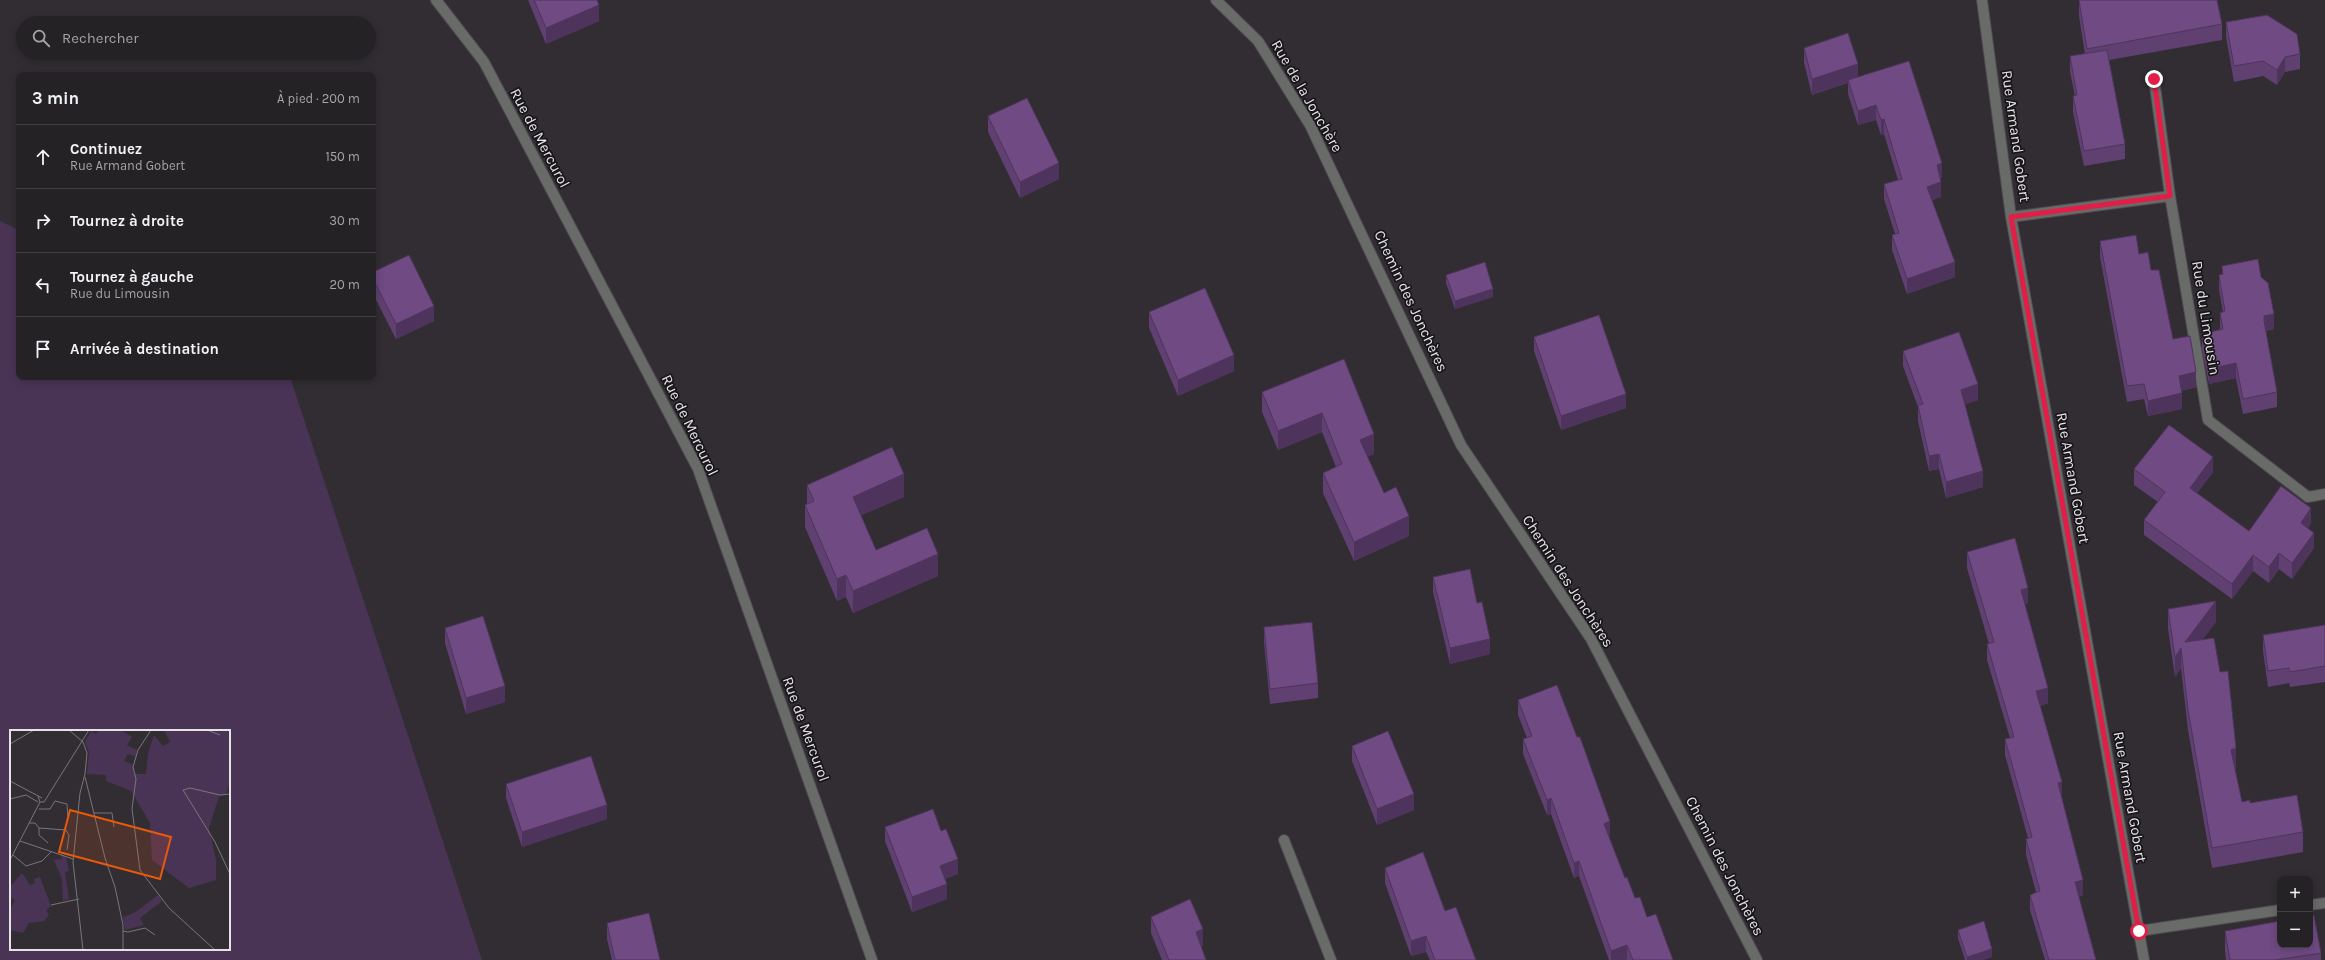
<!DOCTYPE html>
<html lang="fr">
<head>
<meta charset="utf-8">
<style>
  body { margin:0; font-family:Karla,sans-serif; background:#2d2a2e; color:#f1f3f6 }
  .controls { position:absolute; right:12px; bottom:12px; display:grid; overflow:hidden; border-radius:8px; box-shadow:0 2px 10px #0003 }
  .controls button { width:36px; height:36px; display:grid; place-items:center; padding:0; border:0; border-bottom:1px solid #423f43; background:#252226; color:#f1f3f6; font:20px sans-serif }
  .stop { position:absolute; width:12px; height:12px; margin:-9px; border:3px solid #e11d48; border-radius:50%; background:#fff }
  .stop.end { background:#e11d48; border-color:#fff; box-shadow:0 1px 4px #0008 }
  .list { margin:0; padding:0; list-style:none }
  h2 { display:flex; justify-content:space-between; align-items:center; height:52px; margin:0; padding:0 16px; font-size:17px }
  h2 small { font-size:13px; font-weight:400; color:#a3a4a7 }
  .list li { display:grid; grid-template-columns:26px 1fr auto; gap:12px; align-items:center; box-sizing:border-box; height:64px; padding:0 16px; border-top:1px solid #423f43 }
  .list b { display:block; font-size:15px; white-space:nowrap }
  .list p { margin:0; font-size:13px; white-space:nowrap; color:#a3a4a7 }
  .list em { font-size:13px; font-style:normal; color:#a3a4a7 }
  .icon { flex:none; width:22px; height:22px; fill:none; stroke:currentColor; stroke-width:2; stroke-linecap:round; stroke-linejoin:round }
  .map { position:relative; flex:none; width:2325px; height:960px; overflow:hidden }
  .search { position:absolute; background:#252226; box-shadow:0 2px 10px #0003; left:16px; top:16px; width:360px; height:44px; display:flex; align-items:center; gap:10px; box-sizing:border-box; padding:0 14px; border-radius:22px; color:#a3a4a7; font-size:15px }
  .panel { position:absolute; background:#252226; box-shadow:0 2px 10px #0003; left:16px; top:72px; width:360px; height:308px; border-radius:8px }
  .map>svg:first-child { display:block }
  .green { fill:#4a3455; fill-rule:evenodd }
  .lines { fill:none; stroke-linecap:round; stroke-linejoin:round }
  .street-casing { stroke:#4e4a50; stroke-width:12 }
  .street { stroke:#696b68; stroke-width:10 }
  .wall { fill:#5f4071 }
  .shaded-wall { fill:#4e345c }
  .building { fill:#6f4a83; stroke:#4e345c }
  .route { stroke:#e11d48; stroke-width:5 }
  .labels { text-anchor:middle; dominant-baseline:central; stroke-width:3.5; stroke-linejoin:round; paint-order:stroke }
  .street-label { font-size:15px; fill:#e5e3e7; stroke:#181619 }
  .inset-road { fill:none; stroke:#79767b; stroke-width:1 }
  .view { fill:#e8590c; fill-opacity:0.15; stroke:#e8590c; stroke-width:2 }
  .inset-edge { fill:none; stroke:#e5e3e7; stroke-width:2 }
</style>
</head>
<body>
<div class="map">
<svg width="2325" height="960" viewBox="0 0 2325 960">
  <rect width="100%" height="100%" fill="#312d33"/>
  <!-- green -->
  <path class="green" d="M 0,221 L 19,230 L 19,377 L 290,377 L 482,960 L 0,960 ZM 11,731 L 229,731 L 229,949 L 11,949 Z"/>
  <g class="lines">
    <defs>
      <path id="street" d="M 436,0 L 484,62 L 698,469 L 872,960
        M 1216,0 L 1258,41 L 1310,125 L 1461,445 L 1591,639 L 1757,960
        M 1982,0 L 2011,217 L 2144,960
        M 2154,79 L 2170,196 L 2208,420 L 2308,497 L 2325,494
        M 2011,217 L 2170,196
        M 1284,840 L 1331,960
        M 2310,905 L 2325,903
        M 2139,931 L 2280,910"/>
    </defs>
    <!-- street casing -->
    <use href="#street" class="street-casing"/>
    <!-- street -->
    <use href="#street" class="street"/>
  </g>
  <!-- wall -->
  <path class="wall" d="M 528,0 L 597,0 L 599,21 L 546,44 Z
    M 2079,0 L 2222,24 L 2222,40 L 2109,60 L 2125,144 L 2125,159 L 2084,166 L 2073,112 L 2073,96 L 2075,96 L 2070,72 L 2070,56 L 2085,54 L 2079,16 Z
    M 2226,22 L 2300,54 L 2300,69 L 2285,72 L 2277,85 L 2263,76 L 2234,82 L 2226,37 Z
    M 1804,48 L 1858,77 L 1942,178 L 1940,178 L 1941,197 L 1932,200 L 1955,277 L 1907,294 L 1892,250 L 1892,235 L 1895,234 L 1884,199 L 1884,184 L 1898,180 L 1884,134 L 1881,135 L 1876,120 L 1858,125 L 1848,94 L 1848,83 L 1812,95 L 1804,63 Z
    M 988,116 L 1059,179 L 1020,198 L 988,132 Z
    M 2100,241 L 2139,254 L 2151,270 L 2173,339 L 2196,387 L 2181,391 L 2182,409 L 2148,416 L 2144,399 L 2127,402 L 2100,257 Z
    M 2222,266 L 2261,277 L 2274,329 L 2266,331 L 2277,392 L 2277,407 L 2243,414 L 2236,378 L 2209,384 L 2202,349 L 2202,334 L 2220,330 L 2220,313 L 2223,312 L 2219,290 L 2219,275 L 2222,275 Z
    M 373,272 L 434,321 L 396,339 L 373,294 Z
    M 1446,275 L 1493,297 L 1455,309 L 1446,283 Z
    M 1149,312 L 1234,371 L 1178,396 L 1149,328 Z
    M 1534,337 L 1626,408 L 1561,430 L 1534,351 Z
    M 1903,351 L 1978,400 L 1965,404 L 1983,487 L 1946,498 L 1939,469 L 1929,471 L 1918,421 L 1918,407 L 1903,366 Z
    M 1344,359 L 1374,454 L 1367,457 L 1384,493 L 1409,536 L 1354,561 L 1323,493 L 1323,473 L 1336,467 L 1322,432 L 1278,450 L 1262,412 L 1262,392 Z
    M 2134,469 L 2213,472 L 2197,493 L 2249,531 L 2311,523 L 2308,528 L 2314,548 L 2292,579 L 2279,569 L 2269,583 L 2253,571 L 2232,599 L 2144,535 L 2144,520 L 2158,502 L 2134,485 Z
    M 807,485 L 904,497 L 861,515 L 876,550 L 938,576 L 853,613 L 846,597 L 837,601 L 805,527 L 805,505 L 807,504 Z
    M 1967,552 L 2028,603 L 2025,604 L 2048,703 L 2040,706 L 2062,798 L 2083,895 L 2078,897 L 2096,960 L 2045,960 L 2030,910 L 2030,895 L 2036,892 L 2026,855 L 2026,839 L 2028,838 L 2005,755 L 2005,739 L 2010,738 L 1987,660 L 1987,644 L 1989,644 L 1967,568 Z
    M 1433,577 L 1477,603 L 1490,654 L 1450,664 L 1433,592 Z
    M 2168,609 L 2216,622 L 2202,640 L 2236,769 L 2235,769 L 2242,802 L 2250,803 L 2303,832 L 2303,852 L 2212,868 L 2188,730 L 2181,668 L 2175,677 L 2168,629 Z
    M 2325,625 L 2325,682 L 2290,687 L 2289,683 L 2268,687 L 2263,651 L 2263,635 Z
    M 1264,627 L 1318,683 L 1318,698 L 1270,704 L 1264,642 Z
    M 445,628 L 505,702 L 466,714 L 445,643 Z
    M 1518,700 L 1610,836 L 1609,837 L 1625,878 L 1635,898 L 1647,917 L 1673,960 L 1609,960 L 1579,876 L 1574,878 L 1551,814 L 1547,815 L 1523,754 L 1523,739 L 1527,738 L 1518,715 Z
    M 1352,746 L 1414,810 L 1377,825 L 1352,761 Z
    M 506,784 L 607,819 L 522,847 L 506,798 Z
    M 885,827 L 958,874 L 945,879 L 947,899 L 912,912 L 885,841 Z
    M 1385,868 L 1445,911 L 1476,960 L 1430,960 L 1426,952 L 1411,956 L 1385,883 Z
    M 1151,917 L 1203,945 L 1201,946 L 1206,960 L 1162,960 L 1151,933 Z
    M 607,923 L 660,960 L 612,960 L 607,939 Z
    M 1958,930 L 1992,957 L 1983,960 L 1965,960 L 1958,938 Z
    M 2225,931 L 2321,953 L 2321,960 L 2226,960 L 2225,951 Z"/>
  <!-- shaded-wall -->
  <path class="shaded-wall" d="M 599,5 L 599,21 L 546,44 L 546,28 Z
    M 2285,57 L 2285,72 L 2277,85 L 2277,70 Z
    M 1858,64 L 1858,80 L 1848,80 L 1848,83 L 1812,95 L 1812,79 Z
    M 1876,105 L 1876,120 L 1858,125 L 1858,111 Z
    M 1884,119 L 1884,134 L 1881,135 L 1881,120 Z
    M 1059,163 L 1059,179 L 1020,198 L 1020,182 Z
    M 1942,163 L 1942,178 L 1937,179 L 1937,165 Z
    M 1941,182 L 1941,197 L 1927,201 L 1927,187 Z
    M 1955,262 L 1955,277 L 1907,294 L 1907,279 Z
    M 1493,289 L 1493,297 L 1455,309 L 1455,301 Z
    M 434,306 L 434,321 L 396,339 L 396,324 Z
    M 2274,314 L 2274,329 L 2264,331 L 2264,316 Z
    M 1234,355 L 1234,371 L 1178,396 L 1178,380 Z
    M 2236,363 L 2236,378 L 2209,384 L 2209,369 Z
    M 2196,372 L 2196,387 L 2179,391 L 2179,376 Z
    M 1978,384 L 1978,400 L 1961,406 L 1961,390 Z
    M 2182,393 L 2182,409 L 2148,416 L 2148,401 Z
    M 1626,394 L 1626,408 L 1561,430 L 1561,416 Z
    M 1322,413 L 1322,432 L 1278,450 L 1278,431 Z
    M 1374,434 L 1374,454 L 1360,460 L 1360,440 Z
    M 1939,454 L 1939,469 L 1929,471 L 1929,456 Z
    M 2213,457 L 2213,472 L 2190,503 L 2190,488 Z
    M 1983,471 L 1983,487 L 1946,498 L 1946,482 Z
    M 904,474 L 904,497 L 853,519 L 853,497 Z
    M 2311,508 L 2311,523 L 2301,538 L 2301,523 Z
    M 1409,516 L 1409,536 L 1354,561 L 1354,542 Z
    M 2314,533 L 2314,548 L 2292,579 L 2292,563 Z
    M 2279,553 L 2279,569 L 2269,583 L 2269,567 Z
    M 938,554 L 938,576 L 853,613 L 853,591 Z
    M 2253,555 L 2253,571 L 2232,599 L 2232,584 Z
    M 846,575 L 846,597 L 837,601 L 837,579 Z
    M 2028,588 L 2028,603 L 2021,606 L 2021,590 Z
    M 2216,601 L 2216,622 L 2185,662 L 2185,642 Z
    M 1490,639 L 1490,654 L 1450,664 L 1450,648 Z
    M 2181,648 L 2181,668 L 2175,677 L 2175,657 Z
    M 505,686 L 505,702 L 466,714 L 466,698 Z
    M 2048,688 L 2048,703 L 2036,707 L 2036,691 Z
    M 2236,748 L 2236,769 L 2231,770 L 2231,750 Z
    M 2062,782 L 2062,798 L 2058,783 Z
    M 1414,794 L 1414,810 L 1377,825 L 1377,809 Z
    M 1551,798 L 1551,814 L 1547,815 L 1547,800 Z
    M 607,805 L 607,819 L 522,847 L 522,832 Z
    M 1610,821 L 1610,836 L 1604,839 L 1604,824 Z
    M 958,859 L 958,874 L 940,881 L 940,866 Z
    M 1579,861 L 1579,876 L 1574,878 L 1574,863 Z
    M 2083,880 L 2083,895 L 2075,898 L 2075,882 Z
    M 947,884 L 947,899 L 912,912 L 912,897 Z
    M 1203,929 L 1203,945 L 1196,948 L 1196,932 Z
    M 1426,936 L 1426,952 L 1411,956 L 1411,941 Z
    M 1627,945 L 1627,960 L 1611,960 L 1611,951 Z
    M 1992,949 L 1992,957 L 1983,960 L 1967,960 L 1967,957 Z"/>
  <!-- building -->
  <path class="building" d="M 534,0 L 597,0 L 599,5 L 546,28 Z
    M 2079,0 L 2217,0 L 2222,24 L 2087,49 Z
    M 2267,15 L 2297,34 L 2300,54 L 2285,57 L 2277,70 L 2263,61 L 2234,66 L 2226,22 Z
    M 1848,33 L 1858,64 L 1812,79 L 1804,48 Z
    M 2107,50 L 2125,144 L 2084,151 L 2073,96 L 2077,95 L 2070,56 Z
    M 1909,61 L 1942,163 L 1937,165 L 1941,182 L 1927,187 L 1955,262 L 1907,279 L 1892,235 L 1899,233 L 1884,184 L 1902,179 L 1884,119 L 1881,120 L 1876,105 L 1858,111 L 1848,80 Z
    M 1027,98 L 1059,163 L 1020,182 L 988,116 Z
    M 2136,235 L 2139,254 L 2148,252 L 2151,270 L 2159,270 L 2173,339 L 2190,336 L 2196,372 L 2179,376 L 2182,393 L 2148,401 L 2144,384 L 2127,386 L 2100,241 Z
    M 409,255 L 434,306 L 396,324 L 373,279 L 373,272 Z
    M 2258,259 L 2261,277 L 2268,283 L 2274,314 L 2264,316 L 2264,321 L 2277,392 L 2243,399 L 2236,363 L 2209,369 L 2202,334 L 2223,329 L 2220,313 L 2225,311 L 2219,275 L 2223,274 L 2222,266 Z
    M 1485,262 L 1493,289 L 1455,301 L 1446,275 Z
    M 1205,288 L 1234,355 L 1178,380 L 1149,312 Z
    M 1599,315 L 1626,394 L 1561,416 L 1534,337 Z
    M 1959,332 L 1978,384 L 1961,390 L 1983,471 L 1946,482 L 1939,454 L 1929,456 L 1918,405 L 1923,404 L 1903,351 Z
    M 1344,359 L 1374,434 L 1360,440 L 1384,493 L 1396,487 L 1409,516 L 1354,542 L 1323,473 L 1342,464 L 1322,413 L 1278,431 L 1262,392 Z
    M 2169,425 L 2213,457 L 2190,488 L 2249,531 L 2281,486 L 2311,508 L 2301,523 L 2314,533 L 2292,563 L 2279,553 L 2269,567 L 2253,555 L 2232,584 L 2144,520 L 2165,492 L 2134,469 Z
    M 892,447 L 904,474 L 853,497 L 876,550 L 927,528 L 938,554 L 853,591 L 846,575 L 837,579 L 817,533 L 805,505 L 814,501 L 807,485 Z
    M 2015,538 L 2028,588 L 2021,590 L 2048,688 L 2036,691 L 2062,782 L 2058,783 L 2083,880 L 2075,882 L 2096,960 L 2049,960 L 2030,895 L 2040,891 L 2026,839 L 2032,837 L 2005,739 L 2014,737 L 1987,644 L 1994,642 L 1967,552 Z
    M 1470,569 L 1477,603 L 1482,602 L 1490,639 L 1450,648 L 1433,577 Z
    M 2216,601 L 2185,642 L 2214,638 L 2220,672 L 2228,671 L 2236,748 L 2231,750 L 2242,802 L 2250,800 L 2250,803 L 2297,795 L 2303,832 L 2212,848 L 2188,710 L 2181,648 L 2175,657 L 2168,609 Z
    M 483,616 L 505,686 L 466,698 L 445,628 Z
    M 1312,622 L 1318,683 L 1270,689 L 1264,627 Z
    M 2325,625 L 2325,666 L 2290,672 L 2289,668 L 2268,671 L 2263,635 Z
    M 1557,685 L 1577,737 L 1580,737 L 1610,821 L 1604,824 L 1625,878 L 1627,877 L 1635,898 L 1640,897 L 1647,917 L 1656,914 L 1673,960 L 1633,960 L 1627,945 L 1611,951 L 1579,861 L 1574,863 L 1551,798 L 1547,800 L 1523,739 L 1532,736 L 1518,700 Z
    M 1388,731 L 1414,794 L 1377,809 L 1352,746 Z
    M 591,756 L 607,805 L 522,832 L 506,784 Z
    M 933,809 L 941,831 L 946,829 L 958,859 L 940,866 L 947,884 L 912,897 L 885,827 Z
    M 1423,852 L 1445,911 L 1456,907 L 1476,960 L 1435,960 L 1426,936 L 1411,941 L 1385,868 Z
    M 1190,899 L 1203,929 L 1196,932 L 1206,960 L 1169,960 L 1151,917 Z
    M 649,913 L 660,960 L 615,960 L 607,923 Z
    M 2314,915 L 2321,953 L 2275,960 L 2230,960 L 2225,931 L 2280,921 L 2280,945 L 2310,945 L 2310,916 Z
    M 1984,921 L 1992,949 L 1967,957 L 1958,930 Z"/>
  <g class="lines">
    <!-- route -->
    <path class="route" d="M 2139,931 L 2011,217 L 2170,196 L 2154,79"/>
  </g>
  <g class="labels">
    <!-- street labels -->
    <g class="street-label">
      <text transform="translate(1307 96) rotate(60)">Rue de la Jonchère</text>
      <text transform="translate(2016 136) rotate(82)">Rue Armand Gobert</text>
      <text transform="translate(540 138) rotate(62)">Rue de Mercurol</text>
      <text transform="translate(1411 301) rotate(65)">Chemin des Jonchères</text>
      <text transform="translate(2206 318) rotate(81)">Rue du Limousin</text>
      <text transform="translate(690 425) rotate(64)">Rue de Mercurol</text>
      <text transform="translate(2073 478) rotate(80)">Rue Armand Gobert</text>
      <text transform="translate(1568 581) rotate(57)">Chemin des Jonchères</text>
      <text transform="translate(806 729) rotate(70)">Rue de Mercurol</text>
      <text transform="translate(2130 797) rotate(80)">Rue Armand Gobert</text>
      <text transform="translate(1725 866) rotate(63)">Chemin des Jonchères</text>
    </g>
  </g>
  <!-- overview -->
  <g transform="translate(10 730)">
    <rect width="220" height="220" fill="#312d33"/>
    <path d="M 89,0 L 111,0 L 122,7 L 117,15 L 127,20 L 125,27 L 118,24 L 114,31 L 122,34 L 124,44 L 136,44 L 138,23 L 144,5 L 153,16 L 160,12 L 154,0 L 220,0 L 219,55 L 216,65 L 209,66 L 199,98 L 206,130 L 206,150 L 179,158 L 142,130 L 140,93 L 121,61 L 96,51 L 96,45 L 77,44 L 79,22 L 75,12 L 81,1 L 86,4 ZM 51,125 L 56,127 L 59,141 L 55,142 L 59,169 L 53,171 L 52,149 L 44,130 L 52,129 ZM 12,143 L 20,155 L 25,153 L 24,149 L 30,147 L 41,176 L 36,180 L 39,185 L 34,191 L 19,193 L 13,203 L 0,200 L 0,179 L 5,170 L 0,167 L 0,157 ZM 148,165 L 152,171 L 130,188 L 134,195 L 115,200 L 113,187 L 126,182 Z" fill="#4a3455"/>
    <path class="inset-road" d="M 59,0 L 73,12 L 77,23 L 75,44 L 70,63 L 63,132 L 73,220M 141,0 L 128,20 L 123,37 L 126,49 L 122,79 L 130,140 L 159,178 L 205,220M 197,0 L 210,5M 0,14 L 24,0M 75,47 L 95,128 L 105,157 L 113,195 L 113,220M 0,51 L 32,68M 220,64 L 210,65 L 180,58 L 173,60 L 205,112 L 220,144M 28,66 L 30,72 L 34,72 L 79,0M 0,69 L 16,65 L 28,72M 29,79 L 40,79 L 45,71 L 57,74 L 58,89M 84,83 L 102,83 L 104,97M 19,93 L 25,93 L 29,98 L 29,105 L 38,113M 29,98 L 56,100 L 59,105 L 57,120M 10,111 L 63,129M 3,125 L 16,136 L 32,131 L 41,122M 0,130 L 30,72M 41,175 L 69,169M 113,201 L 118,202 L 135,198 L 145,205"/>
    <path class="view" d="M 60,80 L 161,107 L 150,149 L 49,122 Z"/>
    <rect width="220" height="220" class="inset-edge"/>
  </g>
</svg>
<div class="controls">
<button>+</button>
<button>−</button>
</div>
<div class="stop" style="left:2139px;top:931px"></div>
<div class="stop end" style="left:2154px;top:79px"></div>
<div class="search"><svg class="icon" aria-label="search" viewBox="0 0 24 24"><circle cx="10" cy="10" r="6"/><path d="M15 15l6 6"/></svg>Rechercher</div>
<section class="panel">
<h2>3 min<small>À pied · 200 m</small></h2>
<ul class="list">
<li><svg class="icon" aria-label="ahead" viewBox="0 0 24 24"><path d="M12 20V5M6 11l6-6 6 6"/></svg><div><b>Continuez</b><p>Rue Armand Gobert</p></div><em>150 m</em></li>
<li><svg class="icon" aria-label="right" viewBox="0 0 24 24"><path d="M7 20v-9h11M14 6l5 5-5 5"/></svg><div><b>Tournez à droite</b></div><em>30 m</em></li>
<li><svg class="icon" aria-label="left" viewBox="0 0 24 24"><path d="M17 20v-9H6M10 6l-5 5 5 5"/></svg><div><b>Tournez à gauche</b><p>Rue du Limousin</p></div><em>20 m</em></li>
<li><svg class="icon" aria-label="arrive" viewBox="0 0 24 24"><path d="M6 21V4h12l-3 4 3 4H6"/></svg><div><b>Arrivée à destination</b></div></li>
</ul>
</section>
</div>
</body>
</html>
